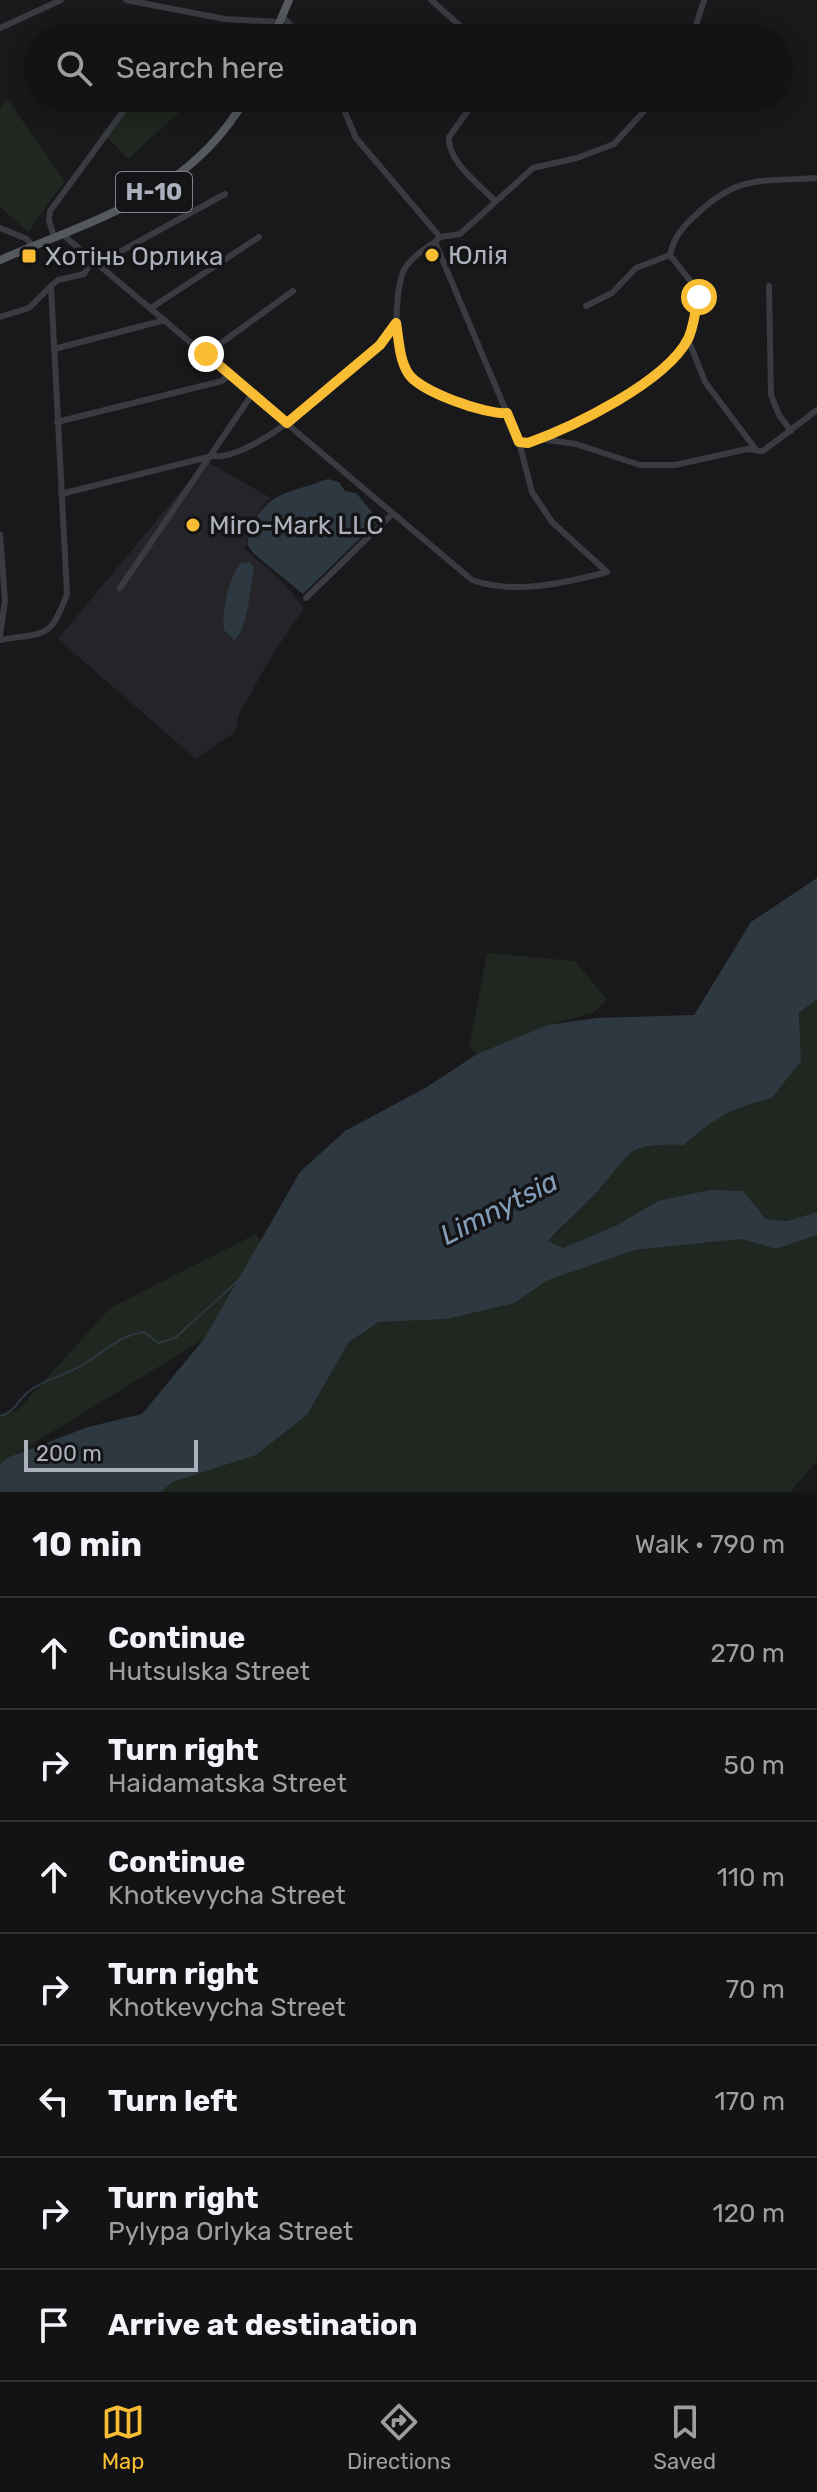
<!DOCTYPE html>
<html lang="en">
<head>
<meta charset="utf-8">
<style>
  body { margin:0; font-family:Rubik,sans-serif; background:#1c1c1e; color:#f1f3f6 }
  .scale { position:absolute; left:24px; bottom:20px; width:174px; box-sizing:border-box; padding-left:8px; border:4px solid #abb0bc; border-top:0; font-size:22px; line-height:28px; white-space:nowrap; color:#abb0bc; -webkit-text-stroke:6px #141417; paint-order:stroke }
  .stop { position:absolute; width:24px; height:24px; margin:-18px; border:6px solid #f9bd34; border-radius:50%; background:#fff }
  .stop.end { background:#f9bd34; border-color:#fff; box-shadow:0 2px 8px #0008 }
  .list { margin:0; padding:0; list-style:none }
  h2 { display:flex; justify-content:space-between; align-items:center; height:104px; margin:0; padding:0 32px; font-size:34px }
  h2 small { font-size:26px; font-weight:400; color:#9d9ea0 }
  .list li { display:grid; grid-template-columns:52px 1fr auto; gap:24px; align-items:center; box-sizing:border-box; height:112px; padding:0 32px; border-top:2px solid #323234 }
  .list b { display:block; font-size:30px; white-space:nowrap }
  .list p { margin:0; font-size:26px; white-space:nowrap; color:#9d9ea0 }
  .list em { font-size:26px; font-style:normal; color:#9d9ea0 }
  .icon { flex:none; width:44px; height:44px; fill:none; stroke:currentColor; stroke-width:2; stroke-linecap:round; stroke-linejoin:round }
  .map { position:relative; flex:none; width:817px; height:1492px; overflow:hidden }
  .search { position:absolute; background:#131315; box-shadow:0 4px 20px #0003; left:24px; right:24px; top:24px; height:88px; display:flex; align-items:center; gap:20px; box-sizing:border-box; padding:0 28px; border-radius:44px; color:#9d9ea0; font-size:30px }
  .sheet { height:888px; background:#131315 }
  nav { display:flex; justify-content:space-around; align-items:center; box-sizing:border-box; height:112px; border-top:2px solid #323234; background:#131315; font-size:22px; color:#9d9ea0 }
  nav a { display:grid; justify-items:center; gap:4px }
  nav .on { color:#f9bd34 }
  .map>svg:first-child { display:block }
  .built { fill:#252529 }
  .green { fill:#1f2720 }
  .water { fill:#2e3841 }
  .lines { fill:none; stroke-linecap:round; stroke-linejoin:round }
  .stream { stroke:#2e3841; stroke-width:2 }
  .minor { stroke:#3a3b41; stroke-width:6 }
  .major { stroke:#565860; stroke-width:8 }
  .route { stroke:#f9bd34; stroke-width:10 }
  .poi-dot { fill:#f9bd34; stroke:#141417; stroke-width:3 }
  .labels { text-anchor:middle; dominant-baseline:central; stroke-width:7; stroke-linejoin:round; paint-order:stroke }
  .shield { fill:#141417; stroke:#7e818a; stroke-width:2 }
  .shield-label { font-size:24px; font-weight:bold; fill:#abb0bc }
  .poi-label { font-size:26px; fill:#abb0bc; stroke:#141417; text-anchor:start }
  .water-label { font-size:28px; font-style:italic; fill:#829db7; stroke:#141417 }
</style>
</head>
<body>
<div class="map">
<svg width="817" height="1492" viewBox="0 0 817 1492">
  <rect width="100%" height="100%" fill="#19191c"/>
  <!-- built -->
  <path class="built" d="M 206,461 L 271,498 L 263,505 L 244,548 L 284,583 L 304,608 L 271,657 L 239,714 L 235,732 L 196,759 L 58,639 Z"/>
  <!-- green -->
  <path class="green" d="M 139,98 L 193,100 L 128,159 L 102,132 Z
    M 7,99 L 65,181 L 28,232 L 0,207 L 0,108 Z
    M 487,953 L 575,961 L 607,1000 L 593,1013 L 548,1025 L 477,1054 L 469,1048 Z
    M 817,999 L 817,1212 L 787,1221 L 766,1219 L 743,1191 L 658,1201 L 617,1225 L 563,1248 L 547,1242 C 563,1224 581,1209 597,1192 C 633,1152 624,1143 684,1145 L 709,1123 L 738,1105 L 772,1098 L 801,1061 L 799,1013 Z
    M 256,1234 L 261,1243 L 204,1339 L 0,1464 L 0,1416 L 18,1410 L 110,1308 Z
    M 817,1235 L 817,1461 L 790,1492 L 161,1492 L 173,1482 L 256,1455 L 307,1415 L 349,1342 L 379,1322 L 447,1319 L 515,1303 L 546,1281 L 635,1250 L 741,1239 L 776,1249 Z"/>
  <!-- water -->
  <path class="water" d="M 328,479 L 339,482 L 345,491 L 356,493 L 379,520 L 303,594 L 254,554 L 247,544 C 261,491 282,496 328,479 Z
    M 250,562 L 254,568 C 250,586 248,631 234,640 L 224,630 C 222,610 228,579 241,563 Z
    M 817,878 L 817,999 L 799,1013 L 801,1061 L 772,1098 C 732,1107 714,1118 684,1145 C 624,1143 633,1152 597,1192 C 581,1209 563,1224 548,1241 L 563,1248 L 617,1225 L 658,1201 L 710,1190 L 743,1191 L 766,1219 L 787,1221 L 817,1212 L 817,1235 L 776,1249 L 741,1239 L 635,1250 L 546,1281 L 515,1303 L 447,1319 L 379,1322 L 349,1342 L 307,1415 L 256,1455 L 173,1482 L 161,1492 L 0,1492 L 0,1464 L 9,1457 L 88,1427 L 142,1414 L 204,1339 L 300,1172 L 345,1131 L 427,1087 L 477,1054 L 548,1025 L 597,1018 L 694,1015 L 751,922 Z"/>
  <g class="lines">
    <!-- stream -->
    <path class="stream" d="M 0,1416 C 13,1414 18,1400 28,1392 C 43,1380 57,1378 73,1370 C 99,1358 115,1336 144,1332 L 158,1343 L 175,1338 L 240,1279"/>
    <!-- minor -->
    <path class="minor" d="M 126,0 L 225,19 L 279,22
      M 431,0 L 474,38
      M 282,16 L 303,38
      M 0,28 L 61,0
      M 692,38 L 704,0
      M 339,98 L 356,138 L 440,237
      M 477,98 L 449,137 C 447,161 480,185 495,201
      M 0,228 L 27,239 L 32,246
      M 62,234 L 472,580 C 514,595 565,583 607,572
      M 54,237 L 49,220 L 50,211 L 133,98
      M 440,237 L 435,242 L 519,442 L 532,492 L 552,522 L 607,572
      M 440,237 L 460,234 L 533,168 L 577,158 L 614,144 L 656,98
      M 435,242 C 423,250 409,259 403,272 C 394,297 392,361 413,381 C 427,394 488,415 507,413
      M 769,286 L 771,395 L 779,415 L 791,431
      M 586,306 L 612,293 L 636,268 L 670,255
      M 151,308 L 259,237
      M 0,317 L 29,308 L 51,286
      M 688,339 L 705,382 L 757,451
      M 54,349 L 165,320
      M 206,354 L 293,291
      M 57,422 L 222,381 L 230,374
      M 540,439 L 576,444 L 640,465 L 675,465 L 747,449 L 763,451 L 817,410
      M 519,442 C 557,445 666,374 687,340 C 694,329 698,305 699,292 L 670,255 C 674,237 683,226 697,214 C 739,174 762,182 817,178
      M 61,494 L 212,456 C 256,463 370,358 396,323
      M 0,535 L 5,600 L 0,636
      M 120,588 L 253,393
      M 306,598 L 393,513
      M 0,640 C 46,632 50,640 67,594 L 51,286 L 58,280 L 84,274 L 93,259 L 116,254 L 225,194"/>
    <!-- major -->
    <path class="major" d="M 273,38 L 289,0
      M 0,260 C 97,218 190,195 246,98"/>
  </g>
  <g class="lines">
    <!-- route -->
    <path class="route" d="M 206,354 L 287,423 L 380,345 L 396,323 C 399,339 399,359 408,373 C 418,391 486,415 507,413 L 519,442 L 528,443 C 573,427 666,382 688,339 C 694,327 695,309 699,297"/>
  </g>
  <!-- markers -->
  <g class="poi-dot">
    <circle cx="432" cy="255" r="8"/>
    <rect x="21" y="248" width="16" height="16" rx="4"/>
    <circle cx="193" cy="525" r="8"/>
  </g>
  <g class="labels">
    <!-- shield labels -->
    <rect class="shield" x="116" y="172" width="76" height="40" rx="6"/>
    <g class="shield-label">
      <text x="154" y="192">Н-10</text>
    </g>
    <!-- poi labels -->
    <g class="poi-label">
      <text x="448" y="255">Юлія</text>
      <text x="45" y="256">Хотінь Орлика</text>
      <text x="209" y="525">Miro-Mark LLC</text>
    </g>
    <!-- water labels -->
    <g class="water-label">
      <text transform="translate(499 1208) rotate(-27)">Limnytsia</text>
    </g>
  </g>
</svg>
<div class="scale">200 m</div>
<div class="stop" style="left:699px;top:297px"></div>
<div class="stop end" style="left:206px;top:354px"></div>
<div class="search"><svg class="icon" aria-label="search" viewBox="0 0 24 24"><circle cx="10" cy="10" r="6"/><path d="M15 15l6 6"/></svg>Search here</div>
</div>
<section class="sheet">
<h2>10 min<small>Walk · 790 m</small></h2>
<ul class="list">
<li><svg class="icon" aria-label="ahead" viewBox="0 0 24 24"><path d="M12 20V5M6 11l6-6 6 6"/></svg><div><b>Continue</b><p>Hutsulska Street</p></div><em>270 m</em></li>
<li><svg class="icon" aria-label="right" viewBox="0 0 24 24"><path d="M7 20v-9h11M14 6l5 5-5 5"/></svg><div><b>Turn right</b><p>Haidamatska Street</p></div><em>50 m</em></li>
<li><svg class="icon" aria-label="ahead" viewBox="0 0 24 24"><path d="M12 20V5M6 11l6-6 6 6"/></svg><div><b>Continue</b><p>Khotkevycha Street</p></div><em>110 m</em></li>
<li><svg class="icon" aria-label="right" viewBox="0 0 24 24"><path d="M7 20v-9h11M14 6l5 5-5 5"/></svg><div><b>Turn right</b><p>Khotkevycha Street</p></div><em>70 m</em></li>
<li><svg class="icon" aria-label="left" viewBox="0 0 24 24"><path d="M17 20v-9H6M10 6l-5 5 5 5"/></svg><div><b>Turn left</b></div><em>170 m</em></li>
<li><svg class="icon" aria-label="right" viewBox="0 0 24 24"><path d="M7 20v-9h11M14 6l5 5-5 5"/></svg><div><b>Turn right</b><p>Pylypa Orlyka Street</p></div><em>120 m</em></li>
<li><svg class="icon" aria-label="arrive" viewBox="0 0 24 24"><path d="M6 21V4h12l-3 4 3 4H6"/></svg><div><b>Arrive at destination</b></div></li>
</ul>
</section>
<nav>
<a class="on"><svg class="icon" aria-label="map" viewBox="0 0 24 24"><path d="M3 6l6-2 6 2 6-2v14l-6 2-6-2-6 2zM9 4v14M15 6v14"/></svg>Map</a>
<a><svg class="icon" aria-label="directions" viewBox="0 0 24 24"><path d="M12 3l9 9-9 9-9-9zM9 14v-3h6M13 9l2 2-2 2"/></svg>Directions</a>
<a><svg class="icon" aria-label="saved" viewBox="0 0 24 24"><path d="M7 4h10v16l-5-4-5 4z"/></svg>Saved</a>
</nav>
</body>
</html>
